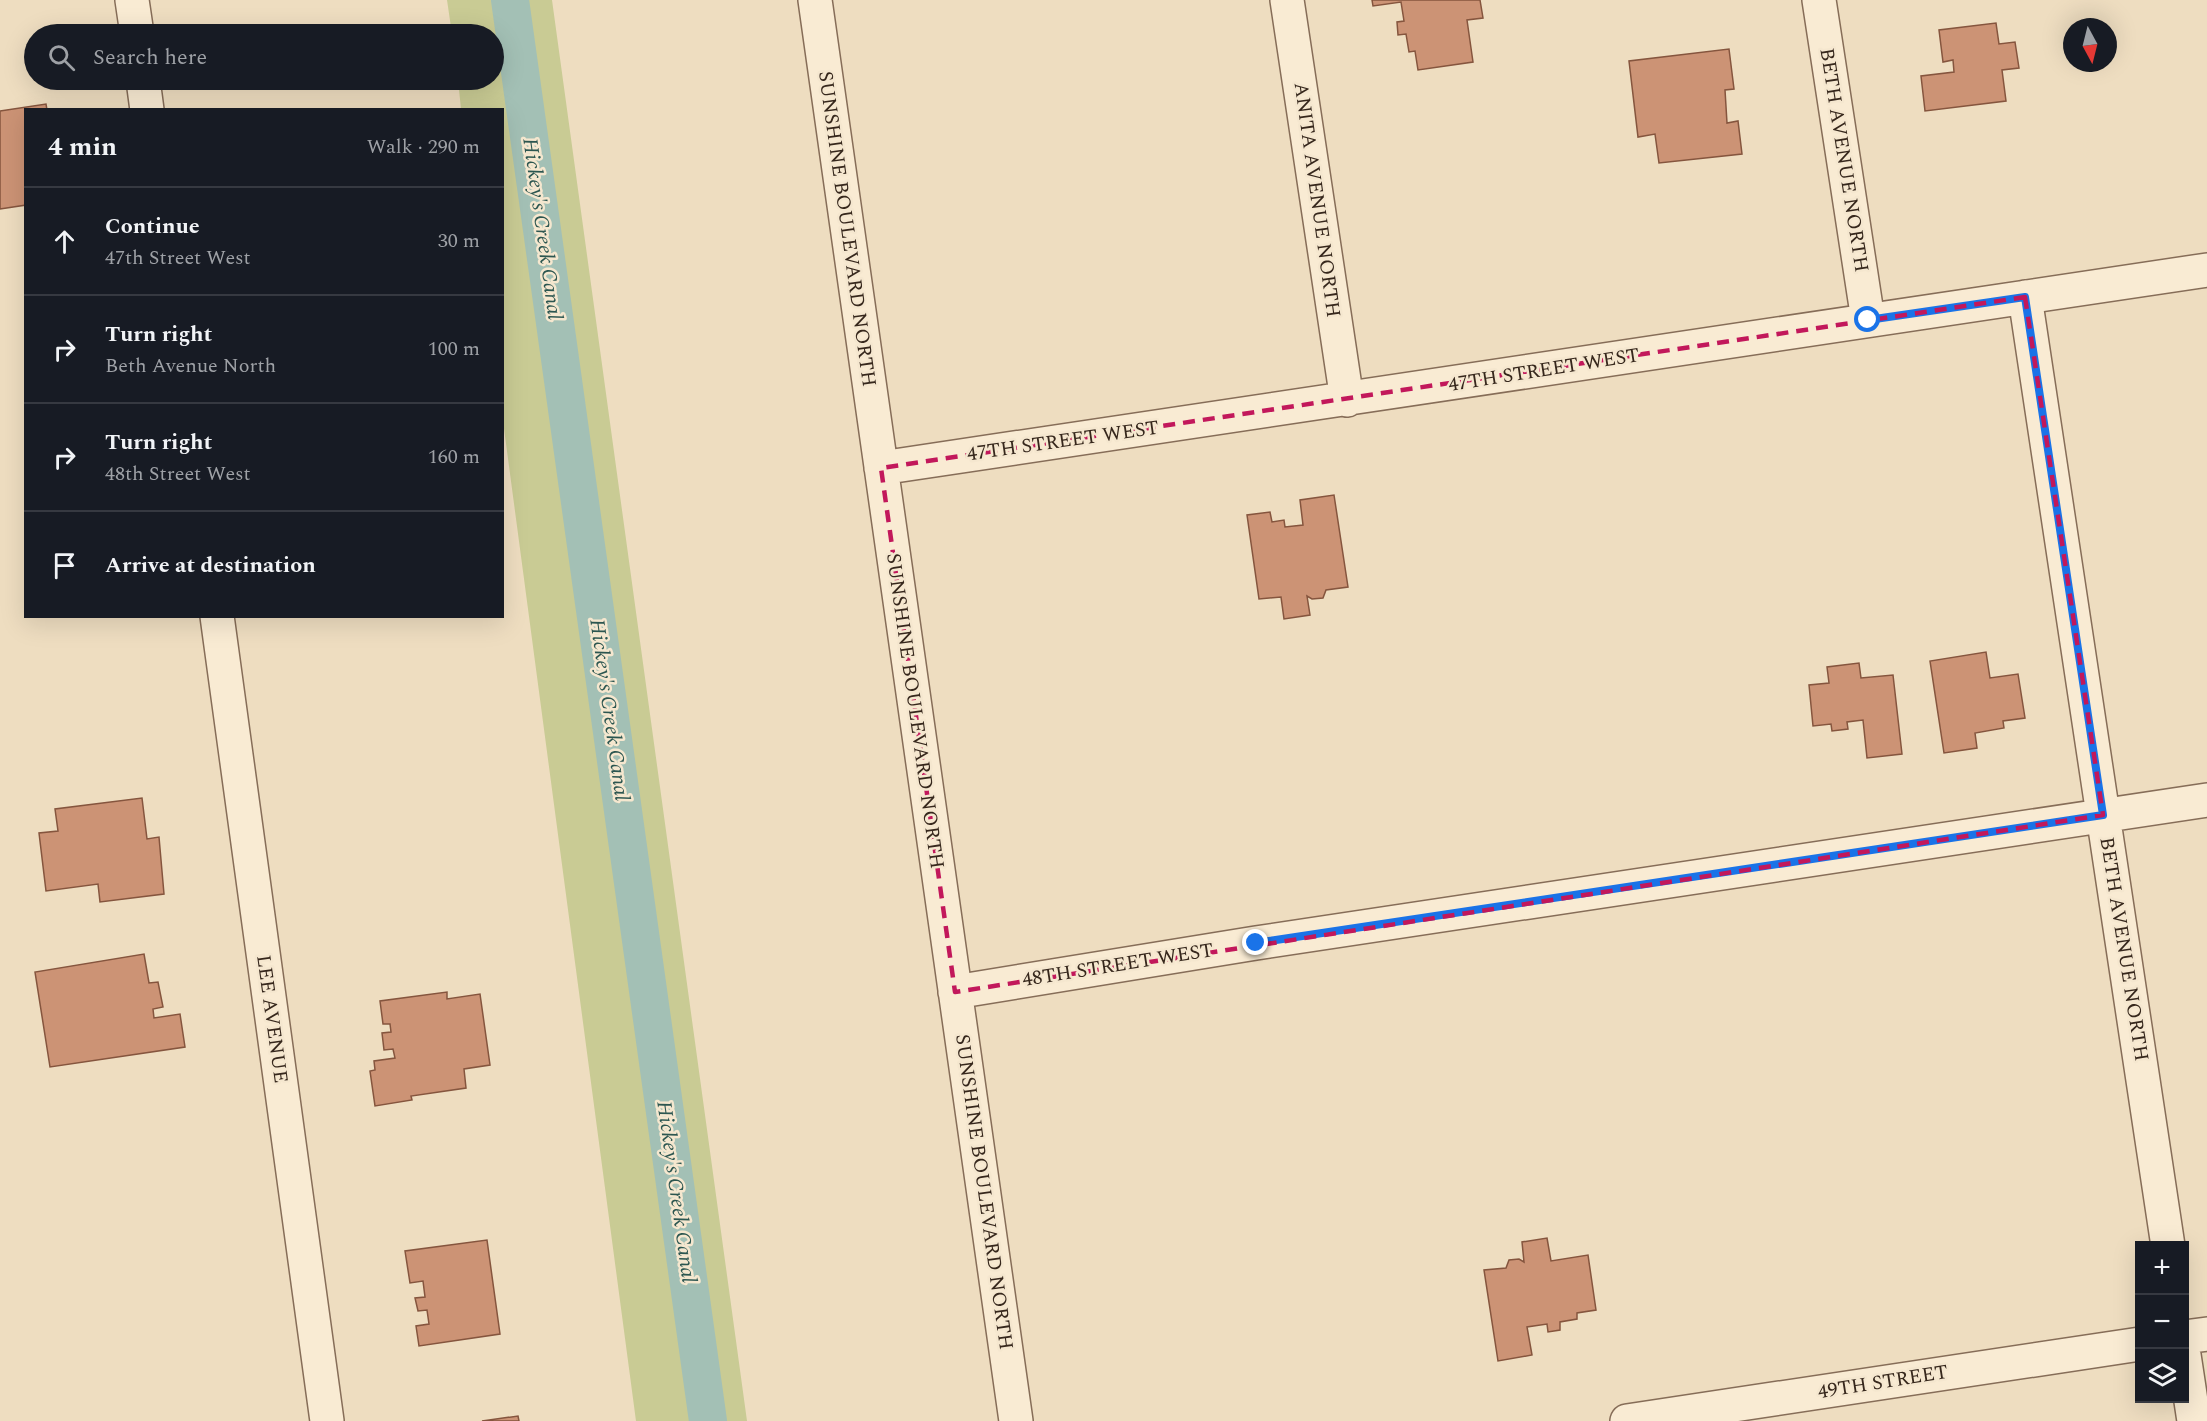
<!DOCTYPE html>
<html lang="en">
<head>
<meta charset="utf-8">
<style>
  body { margin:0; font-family:Spectral,serif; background:#242831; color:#f1f3f6 }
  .controls { position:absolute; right:18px; bottom:18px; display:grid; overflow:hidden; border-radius:0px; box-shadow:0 6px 24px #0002 }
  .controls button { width:54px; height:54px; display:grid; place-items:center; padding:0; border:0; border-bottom:2px solid #363941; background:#171b24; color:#f1f3f6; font:30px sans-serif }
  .compass { position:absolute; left:2063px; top:18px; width:54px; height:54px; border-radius:50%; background:#171b24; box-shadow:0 6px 24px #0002; rotate:173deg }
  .stop { position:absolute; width:18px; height:18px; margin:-14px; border:4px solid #1a73e8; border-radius:50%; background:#fff }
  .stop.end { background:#1a73e8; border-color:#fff; box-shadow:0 2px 6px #0008 }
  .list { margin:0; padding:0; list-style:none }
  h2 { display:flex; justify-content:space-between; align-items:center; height:78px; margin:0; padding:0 24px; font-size:26px }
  h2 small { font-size:20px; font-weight:400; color:#9ea1a6 }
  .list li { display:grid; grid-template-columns:39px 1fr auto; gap:18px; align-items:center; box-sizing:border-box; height:108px; padding:0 24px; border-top:2px solid #363941 }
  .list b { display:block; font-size:22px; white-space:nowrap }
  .list p { margin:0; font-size:20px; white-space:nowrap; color:#9ea1a6 }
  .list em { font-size:20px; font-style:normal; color:#9ea1a6 }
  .icon { flex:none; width:33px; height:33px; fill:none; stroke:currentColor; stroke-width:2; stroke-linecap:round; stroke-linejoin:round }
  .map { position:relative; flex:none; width:2207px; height:1421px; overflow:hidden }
  .search { position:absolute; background:#171b24; box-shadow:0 6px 24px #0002; left:24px; top:24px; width:480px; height:66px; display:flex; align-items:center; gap:15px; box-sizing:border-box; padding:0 21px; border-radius:33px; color:#9ea1a6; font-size:22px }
  .panel { position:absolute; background:#171b24; box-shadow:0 6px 24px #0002; left:24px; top:108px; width:480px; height:510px; border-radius:0px }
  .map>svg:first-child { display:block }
  .green { fill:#c9cb94 }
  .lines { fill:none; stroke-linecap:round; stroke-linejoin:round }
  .canal { stroke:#a3c0b5; stroke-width:38 }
  .building { fill:#cc9375; stroke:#85553e; stroke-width:1.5 }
  .minor-casing { stroke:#866d58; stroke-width:36 }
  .minor { stroke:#f9ebd3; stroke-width:33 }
  .route { stroke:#1a73e8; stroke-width:8 }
  .marked { fill:none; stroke:#c2185b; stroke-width:4.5; stroke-dasharray:12 8; stroke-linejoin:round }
  .labels { text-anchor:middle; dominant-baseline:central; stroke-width:5; stroke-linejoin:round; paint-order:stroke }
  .street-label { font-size:20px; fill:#36271c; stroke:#f5e7cf }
  .water-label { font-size:21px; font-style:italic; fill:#2c5650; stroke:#f5e7cf }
</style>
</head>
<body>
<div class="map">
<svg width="2207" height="1421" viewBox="0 0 2207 1421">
  <rect width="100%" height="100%" fill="#eeddc0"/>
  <!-- green -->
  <path class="green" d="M 447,0 L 552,0 L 747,1421 L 636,1421 L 503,421 L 502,110 L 461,109 L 458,80 L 494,80 L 494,34 L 452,34 Z"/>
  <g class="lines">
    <!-- canal -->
    <path class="canal" d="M 510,0 L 708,1421"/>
  </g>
  <!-- building -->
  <path class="building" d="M 1372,0 L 1480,0 L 1483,18 L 1467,20 L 1473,62 L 1418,70 L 1415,51 L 1409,52 L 1406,34 L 1398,35 L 1397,22 L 1404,21 L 1401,2 L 1373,6 Z
    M 1996,23 L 1999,44 L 2015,42 L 2019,68 L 2002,70 L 2006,101 L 1925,111 L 1921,76 L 1954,72 L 1953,60 L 1943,62 L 1939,30 Z
    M 1729,49 L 1734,89 L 1725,90 L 1727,123 L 1738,121 L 1742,154 L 1659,163 L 1655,134 L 1638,137 L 1629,61 Z
    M 46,104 L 47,110 L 26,110 L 26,205 L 0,209 L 0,111 Z
    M 1334,495 L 1348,587 L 1326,590 L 1323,598 L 1312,599 L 1307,596 L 1310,615 L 1284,619 L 1281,597 L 1259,599 L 1247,515 L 1270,512 L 1272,522 L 1284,520 L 1285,527 L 1303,525 L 1300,500 Z
    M 1986,652 L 1990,678 L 2018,674 L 2025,718 L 2003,721 L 2004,728 L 1975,733 L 1977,748 L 1944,753 L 1930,661 Z
    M 1859,663 L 1861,678 L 1893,675 L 1902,754 L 1867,758 L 1863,720 L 1847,722 L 1848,729 L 1832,731 L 1831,724 L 1813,726 L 1809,685 L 1829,683 L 1827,667 Z
    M 142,798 L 147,839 L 159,837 L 164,894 L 100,902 L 98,884 L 46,891 L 39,833 L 58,831 L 55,809 Z
    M 144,954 L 149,983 L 158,982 L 163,1007 L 153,1009 L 154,1018 L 180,1014 L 185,1047 L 50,1067 L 35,972 Z
    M 447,992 L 447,999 L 480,994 L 490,1065 L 464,1069 L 466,1088 L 411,1096 L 412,1100 L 375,1106 L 370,1071 L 375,1070 L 374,1061 L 395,1058 L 393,1049 L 384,1050 L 382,1033 L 391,1032 L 390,1024 L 383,1024 L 380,1001 Z
    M 1547,1238 L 1551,1261 L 1588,1255 L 1596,1310 L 1577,1313 L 1577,1319 L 1560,1322 L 1560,1330 L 1548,1332 L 1547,1324 L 1527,1327 L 1532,1355 L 1498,1361 L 1484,1270 L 1506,1268 L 1509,1260 L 1519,1259 L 1524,1262 L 1522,1242 Z
    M 487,1240 L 500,1334 L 419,1346 L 416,1326 L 429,1324 L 427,1310 L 418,1311 L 415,1298 L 425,1297 L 423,1281 L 410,1283 L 405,1251 Z
    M 518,1416 L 519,1421 L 482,1421 Z"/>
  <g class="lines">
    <defs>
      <path id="minor" d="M 132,0 L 137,34
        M 815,0 L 1016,1421
        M 1287,0 L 1347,400
        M 1819,0 L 1868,320
        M 143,80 L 147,110
        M 2025,297 L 2168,1246
        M 881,468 L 2207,270
        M 217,616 L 327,1421
        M 955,992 L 1256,943 L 2207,800
        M 2184,1337 L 2207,1334
        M 2184,1355 L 2194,1421
        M 1627,1421 L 2140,1344"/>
    </defs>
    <!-- minor casing -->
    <use href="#minor" class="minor-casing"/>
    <!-- minor -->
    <use href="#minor" class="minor"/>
  </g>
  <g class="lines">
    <!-- route -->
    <path class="route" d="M 1256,943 L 2103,815 L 2025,297 L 1868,320"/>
  </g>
  <!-- marked area -->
  <path class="marked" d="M 2025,297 L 2103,815 L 955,992 L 881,468 Z"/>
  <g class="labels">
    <!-- street labels -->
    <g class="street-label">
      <text transform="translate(1844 160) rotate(81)">BETH AVENUE NORTH</text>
      <text transform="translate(1317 200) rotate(82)">ANITA AVENUE NORTH</text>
      <text transform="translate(847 229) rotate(82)">SUNSHINE BOULEVARD NORTH</text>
      <text transform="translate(1544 370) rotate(-9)">47TH STREET WEST</text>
      <text transform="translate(1063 441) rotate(-8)">47TH STREET WEST</text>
      <text transform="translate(915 711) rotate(82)">SUNSHINE BOULEVARD NORTH</text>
      <text transform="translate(2124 949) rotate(81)">BETH AVENUE NORTH</text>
      <text transform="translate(1118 965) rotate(-9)">48TH STREET WEST</text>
      <text transform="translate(272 1019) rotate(82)">LEE AVENUE</text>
      <text transform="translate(984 1192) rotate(82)">SUNSHINE BOULEVARD NORTH</text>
      <text transform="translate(1883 1382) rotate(-9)">49TH STREET</text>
    </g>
    <!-- water labels -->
    <g class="water-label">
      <text transform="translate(542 229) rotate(82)">Hickey's Creek Canal</text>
      <text transform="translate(609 710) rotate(82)">Hickey's Creek Canal</text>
      <text transform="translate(676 1192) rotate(82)">Hickey's Creek Canal</text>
    </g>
  </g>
</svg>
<div class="controls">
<button>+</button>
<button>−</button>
<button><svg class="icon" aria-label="layers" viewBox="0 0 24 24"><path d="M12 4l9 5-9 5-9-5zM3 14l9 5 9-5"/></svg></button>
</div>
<svg class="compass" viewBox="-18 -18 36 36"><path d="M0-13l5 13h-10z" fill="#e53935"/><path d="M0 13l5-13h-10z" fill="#9ea1a6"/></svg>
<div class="stop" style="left:1868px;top:320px"></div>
<div class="stop end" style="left:1256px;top:943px"></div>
<div class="search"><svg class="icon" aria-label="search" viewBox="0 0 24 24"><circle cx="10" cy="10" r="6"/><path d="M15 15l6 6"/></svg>Search here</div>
<section class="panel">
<h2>4 min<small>Walk · 290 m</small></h2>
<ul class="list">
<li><svg class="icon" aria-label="ahead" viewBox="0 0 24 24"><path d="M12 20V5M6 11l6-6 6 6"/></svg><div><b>Continue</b><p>47th Street West</p></div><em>30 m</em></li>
<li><svg class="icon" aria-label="right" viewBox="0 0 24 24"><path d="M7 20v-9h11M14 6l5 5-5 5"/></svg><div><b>Turn right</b><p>Beth Avenue North</p></div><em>100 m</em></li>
<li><svg class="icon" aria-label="right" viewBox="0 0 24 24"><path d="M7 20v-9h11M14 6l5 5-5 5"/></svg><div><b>Turn right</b><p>48th Street West</p></div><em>160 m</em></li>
<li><svg class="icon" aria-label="arrive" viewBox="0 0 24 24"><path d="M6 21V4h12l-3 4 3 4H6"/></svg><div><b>Arrive at destination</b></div></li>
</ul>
</section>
</div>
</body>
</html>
